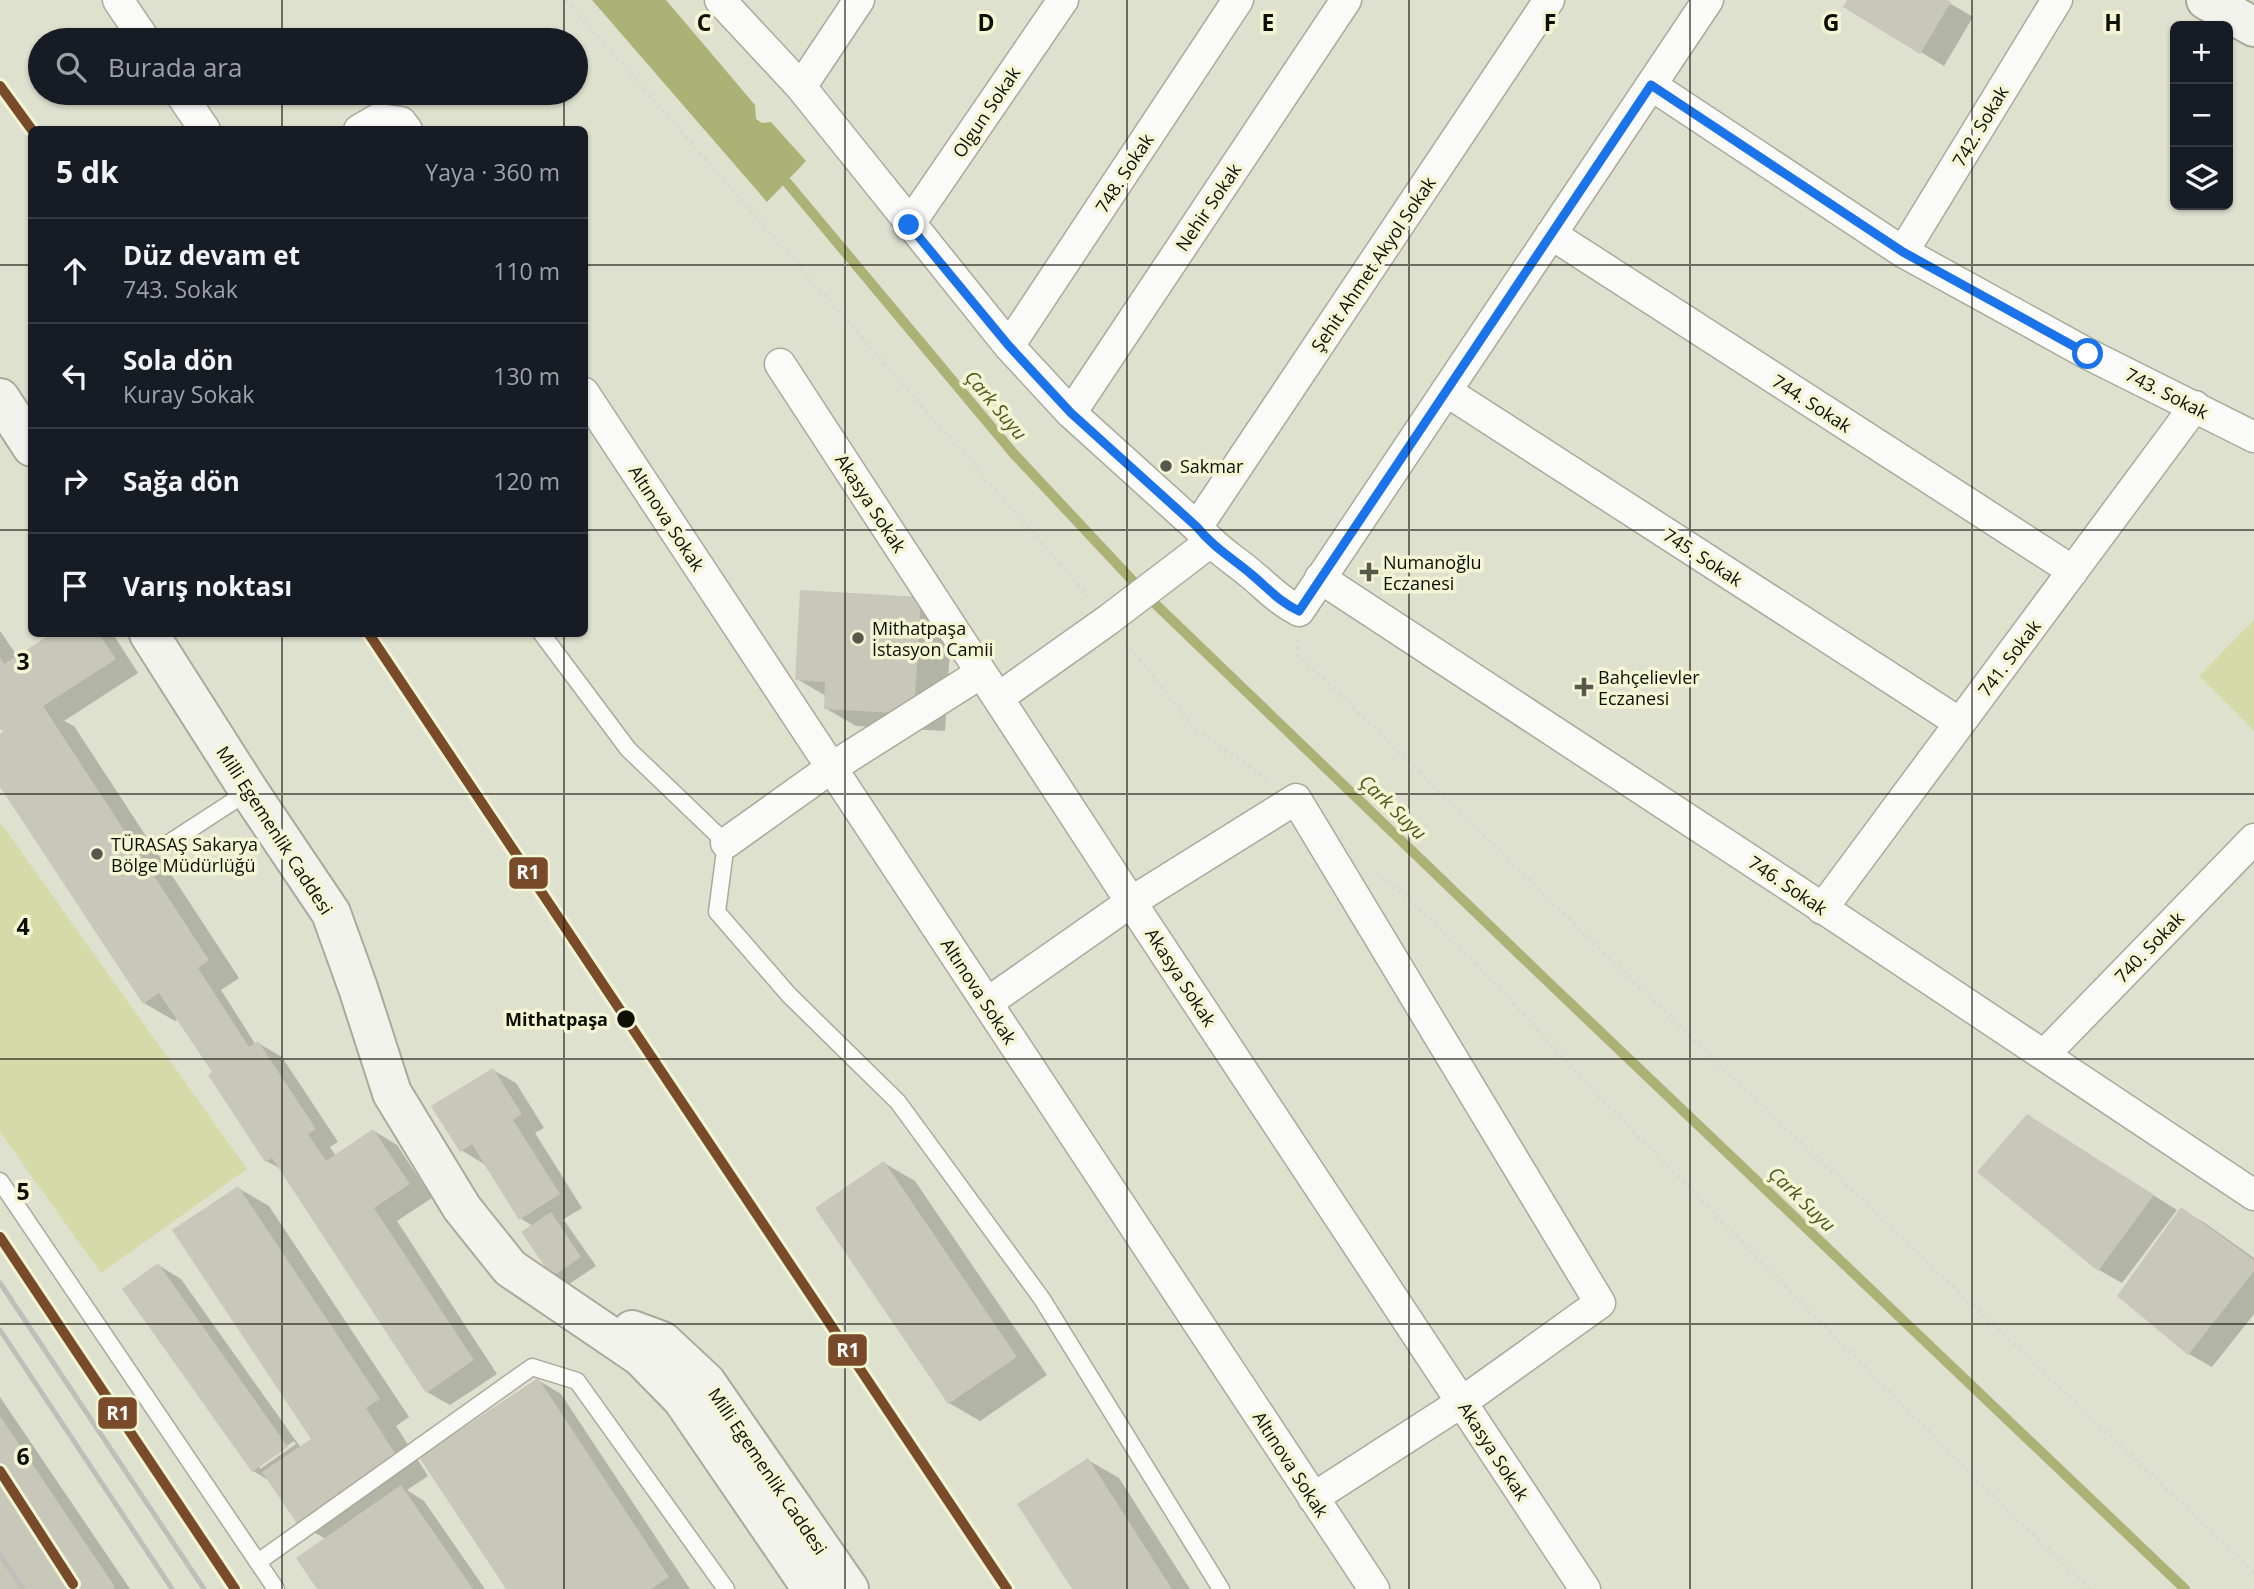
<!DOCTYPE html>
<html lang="tr">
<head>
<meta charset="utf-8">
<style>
  body { margin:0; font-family:"Open Sans",sans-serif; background:#242831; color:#f1f3f6 }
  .controls { position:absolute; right:21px; top:21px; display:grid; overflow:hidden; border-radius:10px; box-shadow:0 2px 5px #0004 }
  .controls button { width:63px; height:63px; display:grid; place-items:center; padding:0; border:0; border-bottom:2px solid #363941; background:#171b24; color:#f1f3f6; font:35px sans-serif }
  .stop { position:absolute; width:21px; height:21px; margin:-16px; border:5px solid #1a73e8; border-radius:50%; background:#fff }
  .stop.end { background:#1a73e8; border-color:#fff; box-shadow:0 2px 7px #0008 }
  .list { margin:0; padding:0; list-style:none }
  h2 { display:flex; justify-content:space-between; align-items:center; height:91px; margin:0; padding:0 28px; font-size:30px }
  h2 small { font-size:23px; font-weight:400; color:#9ea1a6 }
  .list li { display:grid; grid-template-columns:46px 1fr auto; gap:21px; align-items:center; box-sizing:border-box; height:105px; padding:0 28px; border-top:2px solid #363941 }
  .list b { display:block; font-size:26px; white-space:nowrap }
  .list p { margin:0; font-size:23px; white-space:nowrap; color:#9ea1a6 }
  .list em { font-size:23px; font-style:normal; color:#9ea1a6 }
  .icon { flex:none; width:38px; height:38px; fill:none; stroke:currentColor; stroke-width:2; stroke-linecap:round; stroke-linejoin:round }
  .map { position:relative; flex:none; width:2254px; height:1589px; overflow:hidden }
  .search { position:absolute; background:#171b24; box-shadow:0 2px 5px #0004; left:28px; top:28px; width:560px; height:77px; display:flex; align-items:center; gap:18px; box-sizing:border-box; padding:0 24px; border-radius:38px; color:#9ea1a6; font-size:26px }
  .panel { position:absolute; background:#171b24; box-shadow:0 2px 5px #0004; left:28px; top:126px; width:560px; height:511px; border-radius:10px }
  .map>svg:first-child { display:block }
  .green { fill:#d5daa9 }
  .water { fill:#acb175 }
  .shadow { fill:#0003; fill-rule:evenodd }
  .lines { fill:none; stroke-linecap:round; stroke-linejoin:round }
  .stream { stroke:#acb175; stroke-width:10 }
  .building { fill:#c7c8ba }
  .lane-casing { stroke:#a9aa9c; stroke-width:19 }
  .street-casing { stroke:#a9aa9c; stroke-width:33 }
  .secondary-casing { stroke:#a9aa9c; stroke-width:42 }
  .path { stroke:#d8d8d3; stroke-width:4.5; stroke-dasharray:2 5; stroke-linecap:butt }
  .lane { stroke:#fafaf8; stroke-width:16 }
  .street { stroke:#fafaf8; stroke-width:30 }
  .secondary { stroke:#f2f3ed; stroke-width:38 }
  .rail { stroke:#bebfba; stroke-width:5 }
  .rail-1-casing { stroke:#f2f6d4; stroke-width:16 }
  .rail-1 { stroke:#7a4b2a; stroke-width:10 }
  .route { stroke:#1a73e8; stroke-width:9 }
  .grid { fill:none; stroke:#0d0f04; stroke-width:2; stroke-opacity:0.55 }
  .poi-dot { fill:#56584b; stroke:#f2f6d4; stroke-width:2.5 }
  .stop-dot { fill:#0d0f04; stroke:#f2f6d4; stroke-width:2.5 }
  .labels { text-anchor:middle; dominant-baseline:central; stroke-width:7; stroke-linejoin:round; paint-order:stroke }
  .street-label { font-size:18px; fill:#0d0f04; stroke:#f2f6d4 }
  .poi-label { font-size:18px; fill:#0d0f04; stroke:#f2f6d4; text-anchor:start }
  .stop-label { font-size:18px; font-weight:bold; fill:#0d0f04; stroke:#f2f6d4; text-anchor:end }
  .water-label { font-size:19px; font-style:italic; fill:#51561c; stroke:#f2f6d4 }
  .grid-label { font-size:23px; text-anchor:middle; font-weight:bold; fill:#0d0f04; stroke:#f2f6d4; stroke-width:7; stroke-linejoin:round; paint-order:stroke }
  .line-badge { stroke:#f2f6d4; stroke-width:2.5 }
  .badge-label { font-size:19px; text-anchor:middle; font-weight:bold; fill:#fff }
</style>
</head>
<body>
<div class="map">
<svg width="2254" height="1589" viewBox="0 0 2254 1589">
  <rect width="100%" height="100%" fill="#dfe1cf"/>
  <!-- green -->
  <path class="green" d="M 2254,620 L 2254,731 L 2199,676 Z
    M 0,822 L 247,1169 L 101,1273 L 0,1132 Z"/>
  <!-- water -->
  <path class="water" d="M 592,0 L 666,0 L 755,105 L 756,119 L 762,123 L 771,122 L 806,161 L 767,202 Z"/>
  <!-- shadow -->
  <path class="shadow" d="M 1849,0 L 1944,0 L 1973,17 L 1944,66 L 1845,6 Z
    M 921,598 L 952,616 L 945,731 L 856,726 L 825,708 L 826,696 L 797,679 Z
    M 0,631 L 18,657 L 54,634 L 113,634 L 138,673 L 64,721 L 74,726 L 239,978 L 221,990 L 256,1045 L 258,1043 L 282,1057 L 338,1142 L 330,1147 L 336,1156 L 374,1131 L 397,1145 L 432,1198 L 397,1221 L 497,1374 L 450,1405 L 427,1392 L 281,1169 L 266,1161 L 215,1072 L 178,1018 L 175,1021 L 144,1003 L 0,784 L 0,737 L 7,732 L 2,728 L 0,729 Z
    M 493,1070 L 516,1083 L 544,1128 L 535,1133 L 582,1208 L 562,1220 L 566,1223 L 596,1266 L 569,1284 L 553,1276 L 533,1226 L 520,1218 L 484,1164 L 461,1150 Z
    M 2050,1130 L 2177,1210 L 2122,1283 L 2099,1270 L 1980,1172 Z
    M 884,1163 L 915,1181 L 1047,1375 L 980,1421 L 949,1403 Z
    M 238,1188 L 269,1206 L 409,1417 L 396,1426 L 428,1476 L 407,1490 L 424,1501 L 485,1589 L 319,1589 L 326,1539 L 299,1524 L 270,1481 L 253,1471 L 158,1265 L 181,1279 L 301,1448 L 314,1439 ZM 294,1441 L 296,1444 L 260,1469 L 260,1464 Z
    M 2182,1210 L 2205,1223 L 2254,1258 L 2254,1314 L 2212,1367 L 2189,1354 L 2120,1295 Z
    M 538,1380 L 561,1394 L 690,1589 L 508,1589 Z
    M 0,1397 L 130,1589 L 0,1589 Z
    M 1088,1460 L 1119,1478 L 1190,1589 L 1074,1589 Z"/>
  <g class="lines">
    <!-- stream -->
    <path class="stream" d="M 779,173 L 1014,454 L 1146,595 L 1545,979 L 2185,1589"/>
  </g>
  <!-- building -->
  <path class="building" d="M 1847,0 L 1947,0 L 1951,2 L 1920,54 L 1843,7 Z
    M 800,590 L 921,597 L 914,714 L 824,709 L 825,682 L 795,680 Z
    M 51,634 L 99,634 L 116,659 L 43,706 L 209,960 L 198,968 L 249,1047 L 258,1041 L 316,1129 L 308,1134 L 326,1161 L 373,1129 L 410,1184 L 374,1208 L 474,1360 L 426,1393 L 272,1158 L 265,1162 L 208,1075 L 212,1072 L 159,993 L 143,1004 L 0,787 L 0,734 L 3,732 L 0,727 L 0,657 L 4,664 Z
    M 493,1068 L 522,1114 L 513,1120 L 560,1194 L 519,1220 L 472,1144 L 460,1152 L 431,1106 Z
    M 2027,1114 L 2154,1195 L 2098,1271 L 1977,1172 Z
    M 884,1161 L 1017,1357 L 948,1404 L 815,1208 Z
    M 238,1186 L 380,1399 L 366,1408 L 398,1458 L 298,1525 L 262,1472 L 311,1439 L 172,1230 Z
    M 2181,1207 L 2254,1260 L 2254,1271 L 2188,1355 L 2117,1296 Z
    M 551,1212 L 581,1257 L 552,1277 L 521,1232 Z
    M 158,1263 L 288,1447 L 252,1472 L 122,1289 Z
    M 538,1378 L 669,1577 L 651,1589 L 506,1589 L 419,1457 Z
    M 0,1416 L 115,1587 L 113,1589 L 0,1589 Z
    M 1088,1458 L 1172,1589 L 1072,1589 L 1017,1504 Z
    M 401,1485 L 473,1589 L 317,1589 L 296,1558 Z"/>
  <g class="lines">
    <defs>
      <path id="lane" d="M 542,634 L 628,749 L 726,843 L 717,912 L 789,995 L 898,1102 L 1042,1299 L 1221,1589
        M 169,843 L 249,791
        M 0,1181 L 276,1589
        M 258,1562 L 532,1367 L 577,1381 L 726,1589"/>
      <path id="street" d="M 118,0 L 145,40
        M 720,0 L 801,87 L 1009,346 L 1071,413 L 1197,527 C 1213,547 1232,558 1251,574 C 1268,588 1278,600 1299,611 L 1708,0
        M 1651,85 L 1903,252 L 2088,354 L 2254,437
        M 801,87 L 859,0
        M 180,93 L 205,130
        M 359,130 L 378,119 L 401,122 L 407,130
        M 909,225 L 1063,0
        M 1551,234 L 2073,571
        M 1903,252 L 2057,0
        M 1009,346 L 1238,0
        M 780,364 L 1131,902 L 1585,1589
        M 1446,391 L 1960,723
        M 584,393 L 1374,1589
        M 1071,413 L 1346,0
        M 1197,527 L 1549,0
        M 1320,578 L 1794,889 L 2254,1195
        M 998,698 L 1108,620 L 1209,543
        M 726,843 L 831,768 L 981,673
        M 1822,909 L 2195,406
        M 987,1003 L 1131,902 L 1296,799 L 1600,1303 L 1462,1402 L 1313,1498
        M 2044,1055 L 2254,839"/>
      <path id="secondary" d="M 2206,0 L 2254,27
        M 0,398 L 32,447
        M 149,634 L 249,791 L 331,913 L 358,988 L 392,1093 L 462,1208 L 510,1268 L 641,1357 L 682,1399 L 812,1589
        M 632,1330 L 662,1341 L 706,1382 L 849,1589"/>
    </defs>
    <!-- lane casing -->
    <use href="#lane" class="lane-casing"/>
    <!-- street casing -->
    <use href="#street" class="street-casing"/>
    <!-- secondary casing -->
    <use href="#secondary" class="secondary-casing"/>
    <!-- path -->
    <path class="path" d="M 566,0 L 1090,598
      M 1298,640 L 1298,654 L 1710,1056 L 2254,1572
      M 1126,643 L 1195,729 L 1270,781
      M 1378,872 C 1454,939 1524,1012 1590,1088 L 1975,1478 L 2090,1589"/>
    <!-- lane -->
    <use href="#lane" class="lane"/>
    <!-- street -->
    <use href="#street" class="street"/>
    <!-- secondary -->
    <use href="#secondary" class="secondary"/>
    <!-- rail -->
    <path class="rail" d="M 0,1237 L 235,1589
      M 0,1283 L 204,1589
      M 0,1330 L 172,1589
      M 0,1471 L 73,1584
      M 0,1555 L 23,1589"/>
    <defs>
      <path id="rail-1" d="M 0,86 L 32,130
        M 369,634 L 1007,1589
        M 0,1237 L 235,1589
        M 0,1471 L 73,1584"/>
    </defs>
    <!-- rail-1 casing -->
    <use href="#rail-1" class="rail-1-casing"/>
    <!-- rail-1 -->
    <use href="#rail-1" class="rail-1"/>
  </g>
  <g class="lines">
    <!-- route -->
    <path class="route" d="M 909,225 L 1009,346 L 1071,413 L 1197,527 C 1213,547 1232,558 1251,574 C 1268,588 1278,601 1299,611 L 1651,85 L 1903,252 L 2088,354"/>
  </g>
  <!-- grid -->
  <path class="grid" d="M 282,0 L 282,40M 564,0 L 564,40M 845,0 L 845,1589M 1127,0 L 1127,1589M 1409,0 L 1409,1589M 1690,0 L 1690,1589M 1972,0 L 1972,1589M 282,93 L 282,130M 564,93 L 564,130M 0,265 L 32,265M 584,265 L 2254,265M 0,530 L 32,530M 584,530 L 2254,530M 282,634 L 282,1589M 564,634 L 564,1589M 0,794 L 2254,794M 0,1059 L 2254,1059M 0,1324 L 2254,1324"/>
  <!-- markers -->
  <g class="poi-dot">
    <circle cx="1166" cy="466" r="7"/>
    <path d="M1365.5 561.5h7v7h7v7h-7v7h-7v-7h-7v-7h7z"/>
    <circle cx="858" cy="638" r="7"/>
    <path d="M1580.5 676.5h7v7h7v7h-7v7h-7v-7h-7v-7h7z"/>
    <circle cx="97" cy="854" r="7"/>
  </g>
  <circle class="stop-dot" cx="626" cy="1019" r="10"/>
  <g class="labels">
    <!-- street labels -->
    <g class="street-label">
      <text transform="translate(986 112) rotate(-56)">Olgun Sokak</text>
      <text transform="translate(1980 126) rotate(-59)">742. Sokak</text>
      <text transform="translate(1124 173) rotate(-57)">748. Sokak</text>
      <text transform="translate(1208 207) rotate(-56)">Nehir Sokak</text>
      <text transform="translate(1373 264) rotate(-56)">Şehit Ahmet Akyol Sokak</text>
      <text transform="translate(2167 393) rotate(27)">743. Sokak</text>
      <text transform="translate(1812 403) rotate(33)">744. Sokak</text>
      <text transform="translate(871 503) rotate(57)">Akasya Sokak</text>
      <text transform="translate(667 518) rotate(57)">Altınova Sokak</text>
      <text transform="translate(1703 557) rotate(33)">745. Sokak</text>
      <text transform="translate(2009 658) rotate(-53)">741. Sokak</text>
      <text transform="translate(275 830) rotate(57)">Milli Egemenlik Caddesi</text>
      <text transform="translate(1788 885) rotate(34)">746. Sokak</text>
      <text transform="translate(2149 947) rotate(-46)">740. Sokak</text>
      <text transform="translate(1181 977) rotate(57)">Akasya Sokak</text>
      <text transform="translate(979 991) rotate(57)">Altınova Sokak</text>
      <text transform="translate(1494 1451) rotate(57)">Akasya Sokak</text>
      <text transform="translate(1291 1464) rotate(57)">Altınova Sokak</text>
      <text transform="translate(768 1471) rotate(56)">Milli Egemenlik Caddesi</text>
    </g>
    <!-- poi labels -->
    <g class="poi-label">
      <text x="1180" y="466">Sakmar</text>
      <text x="1383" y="562">Numanoğlu<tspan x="1383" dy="21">Eczanesi</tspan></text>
      <text x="872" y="628">Mithatpaşa<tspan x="872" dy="21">İstasyon Camii</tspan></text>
      <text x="1598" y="677">Bahçelievler<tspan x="1598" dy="21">Eczanesi</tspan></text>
      <text x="111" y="844">TÜRASAŞ Sakarya<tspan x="111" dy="21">Bölge Müdürlüğü</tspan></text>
    </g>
    <!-- stop labels -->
    <g class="stop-label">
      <text x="608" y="1019">Mithatpaşa</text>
    </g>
    <!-- water labels -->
    <g class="water-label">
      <text transform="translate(996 405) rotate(50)">Çark Suyu</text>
      <text transform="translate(1393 807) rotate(44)">Çark Suyu</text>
      <text transform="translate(1802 1199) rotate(44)">Çark Suyu</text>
    </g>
  </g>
  <g class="grid-label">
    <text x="704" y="31">C</text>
    <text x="986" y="31">D</text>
    <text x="1268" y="31">E</text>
    <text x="1550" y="31">F</text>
    <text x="1831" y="31">G</text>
    <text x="2113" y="31">H</text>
    <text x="23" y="670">3</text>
    <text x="23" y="935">4</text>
    <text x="23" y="1200">5</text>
    <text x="23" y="1465">6</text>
  </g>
  <g class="line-badge">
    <rect x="508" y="856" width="41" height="34" rx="7" fill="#7a4b2a"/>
    <rect x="827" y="1333" width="41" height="34" rx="7" fill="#7a4b2a"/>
    <rect x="97" y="1396" width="41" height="34" rx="7" fill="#7a4b2a"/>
  </g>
  <g class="badge-label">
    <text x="528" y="879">R1</text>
    <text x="848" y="1357">R1</text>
    <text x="118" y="1420">R1</text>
  </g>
</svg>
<div class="controls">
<button>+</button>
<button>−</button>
<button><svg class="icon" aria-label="layers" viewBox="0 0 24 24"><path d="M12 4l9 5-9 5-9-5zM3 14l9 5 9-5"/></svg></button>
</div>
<div class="stop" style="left:2088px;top:354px"></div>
<div class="stop end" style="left:909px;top:225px"></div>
<div class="search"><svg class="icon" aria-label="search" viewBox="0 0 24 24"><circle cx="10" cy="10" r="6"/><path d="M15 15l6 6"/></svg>Burada ara</div>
<section class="panel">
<h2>5 dk<small>Yaya · 360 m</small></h2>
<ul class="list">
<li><svg class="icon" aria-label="ahead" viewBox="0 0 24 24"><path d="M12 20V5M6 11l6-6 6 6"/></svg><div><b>Düz devam et</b><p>743. Sokak</p></div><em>110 m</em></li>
<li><svg class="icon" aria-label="left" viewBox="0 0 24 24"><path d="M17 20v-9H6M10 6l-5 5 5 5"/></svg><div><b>Sola dön</b><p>Kuray Sokak</p></div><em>130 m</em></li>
<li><svg class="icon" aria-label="right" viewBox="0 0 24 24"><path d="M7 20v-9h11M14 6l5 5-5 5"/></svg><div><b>Sağa dön</b></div><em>120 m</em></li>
<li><svg class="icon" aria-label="arrive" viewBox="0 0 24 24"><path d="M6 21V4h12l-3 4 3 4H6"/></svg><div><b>Varış noktası</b></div></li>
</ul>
</section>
</div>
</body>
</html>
